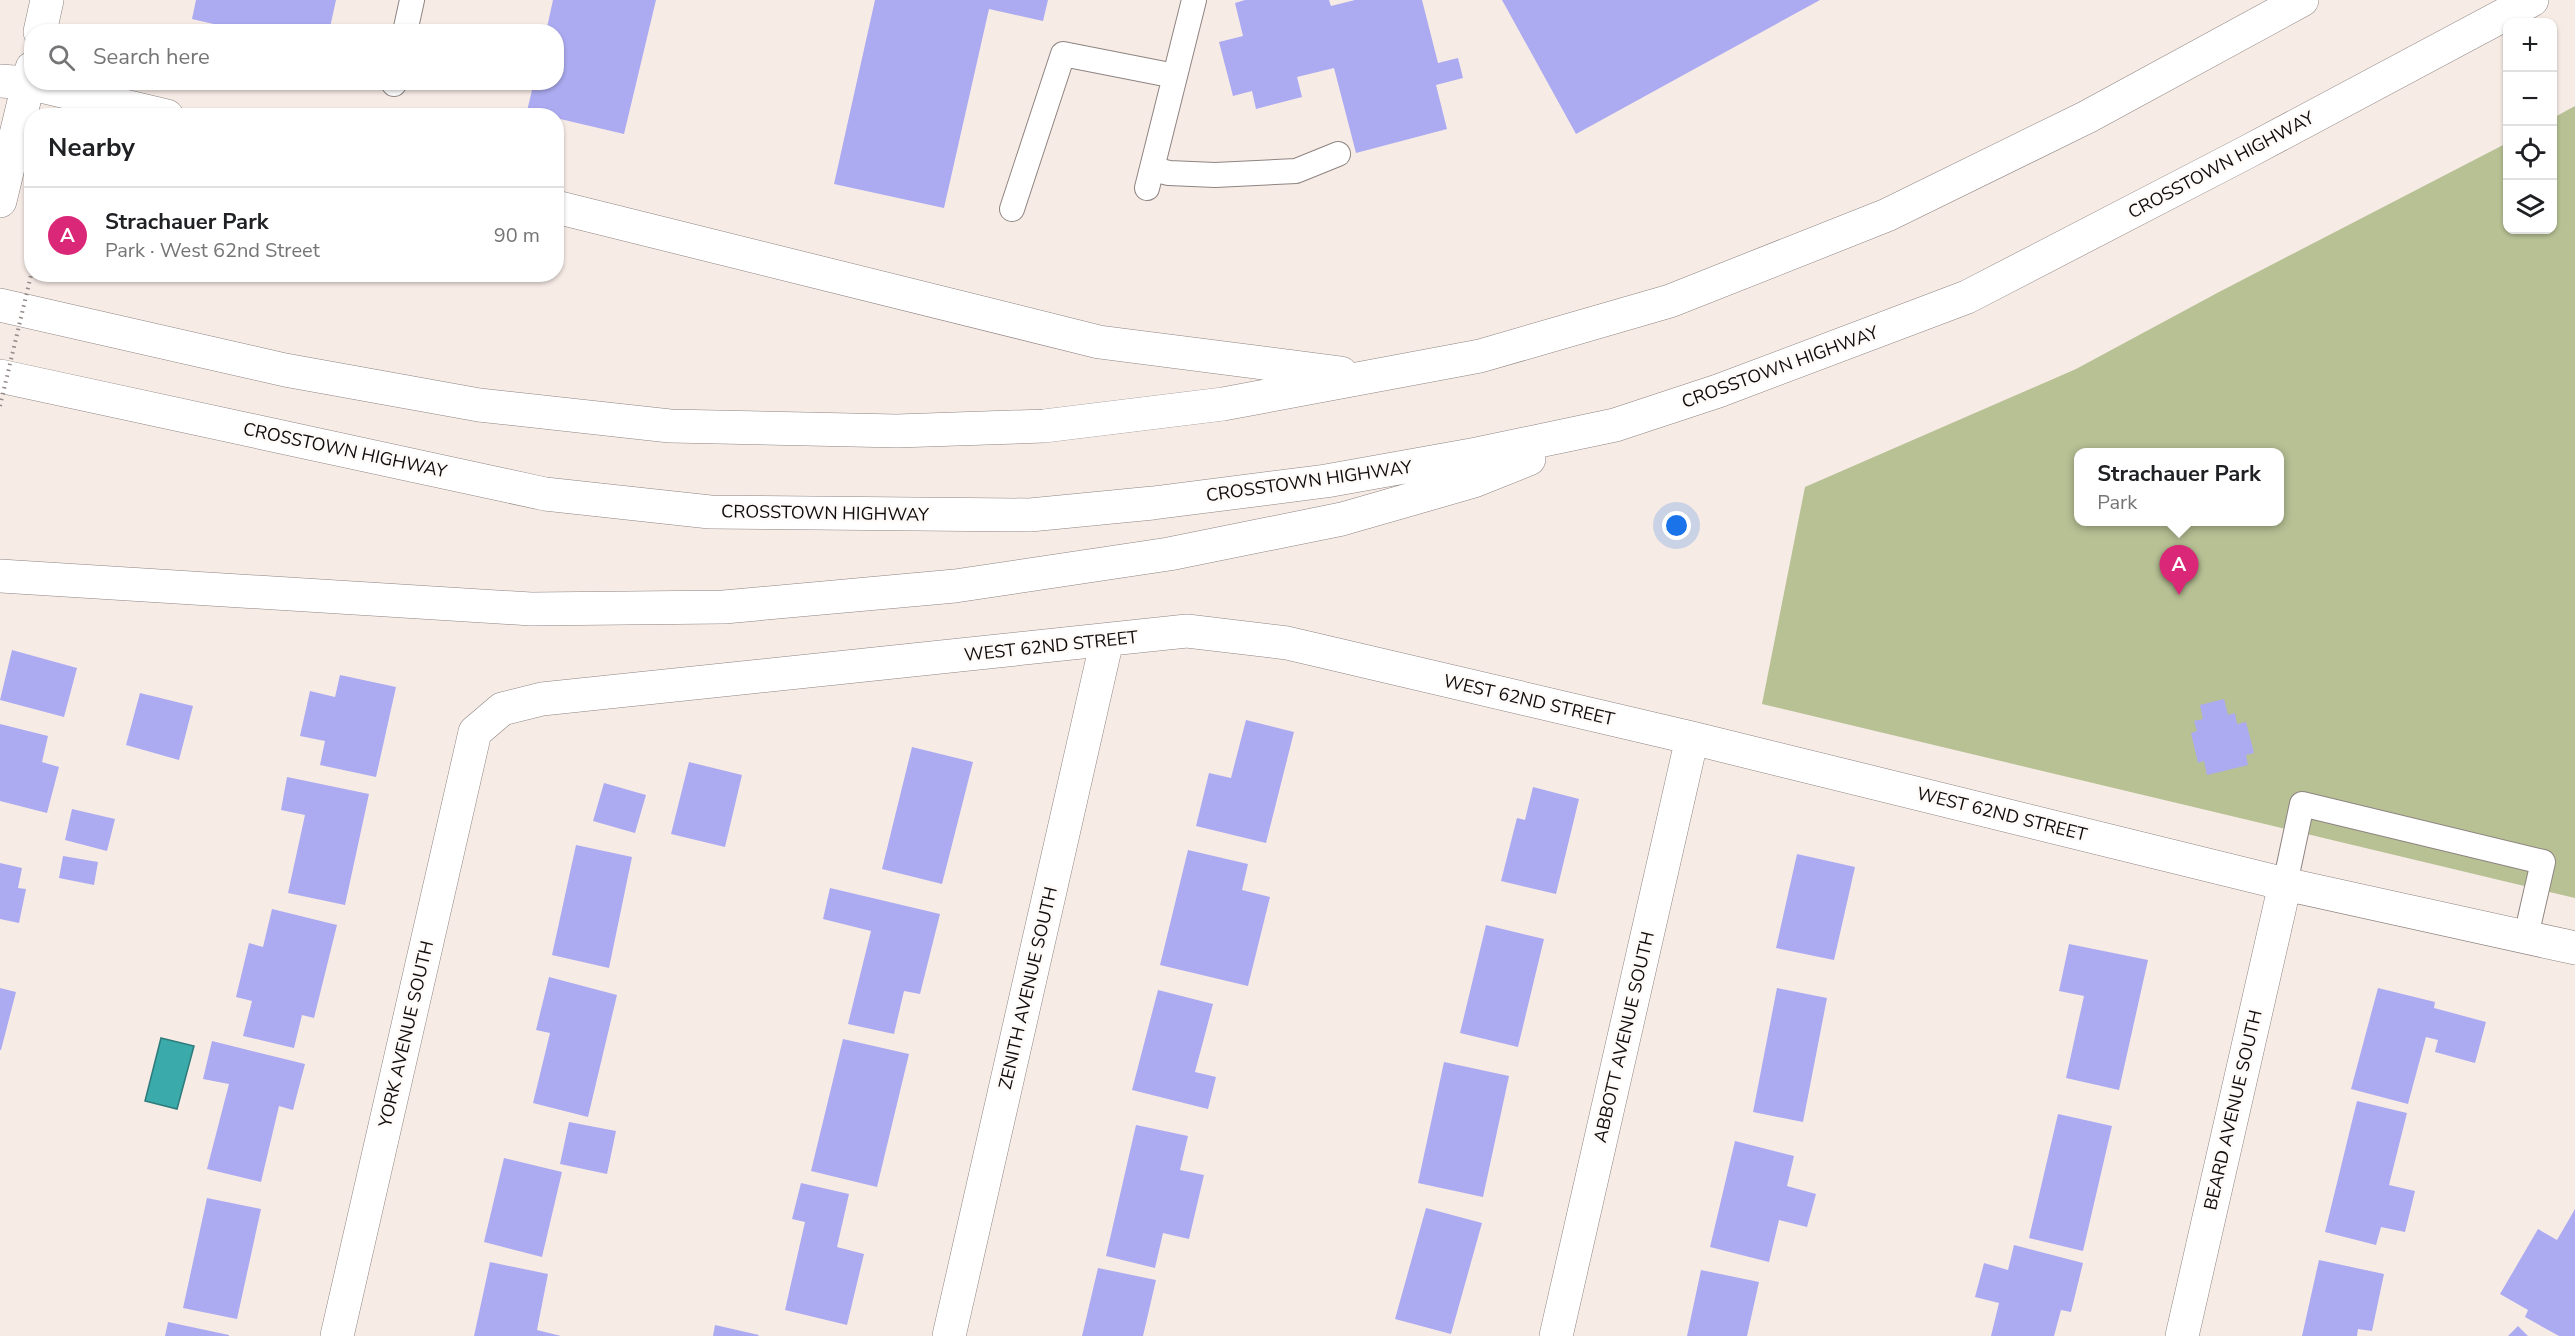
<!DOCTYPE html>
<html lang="en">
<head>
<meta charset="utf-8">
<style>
  body { margin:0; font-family:"Nunito Sans",sans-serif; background:#f6f6f6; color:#202124 }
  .controls { position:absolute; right:18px; top:18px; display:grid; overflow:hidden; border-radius:12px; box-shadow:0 2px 4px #0004 }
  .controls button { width:54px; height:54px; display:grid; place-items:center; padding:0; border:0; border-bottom:2px solid #e0e0e0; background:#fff; color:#202124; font:30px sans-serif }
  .you { position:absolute; left:1677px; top:526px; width:21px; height:21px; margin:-15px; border:4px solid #fff; border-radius:50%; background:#1a73e8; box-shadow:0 0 0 9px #1a73e833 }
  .badge { display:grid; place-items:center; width:39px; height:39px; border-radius:50%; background:#db2777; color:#fff; font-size:20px; font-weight:700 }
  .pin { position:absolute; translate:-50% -50px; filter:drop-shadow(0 2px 3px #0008) }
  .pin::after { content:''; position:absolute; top:32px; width:21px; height:18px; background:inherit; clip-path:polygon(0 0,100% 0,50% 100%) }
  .popup { position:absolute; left:2074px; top:448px; width:210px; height:78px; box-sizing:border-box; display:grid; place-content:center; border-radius:12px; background:#fff; filter:drop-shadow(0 2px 4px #0005); font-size:20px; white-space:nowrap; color:#757577 }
  .popup b { font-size:22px; color:#202124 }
  .popup::after { content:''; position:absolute; left:50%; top:100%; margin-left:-12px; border:12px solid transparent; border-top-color:#fff }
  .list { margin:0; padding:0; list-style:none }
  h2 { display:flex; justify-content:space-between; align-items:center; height:78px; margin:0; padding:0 24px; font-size:26px }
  h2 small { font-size:20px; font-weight:400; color:#757577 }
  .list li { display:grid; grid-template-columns:39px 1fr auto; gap:18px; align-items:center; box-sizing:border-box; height:96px; padding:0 24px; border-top:2px solid #e0e0e0 }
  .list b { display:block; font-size:22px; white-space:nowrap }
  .list p { margin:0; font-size:20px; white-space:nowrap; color:#757577 }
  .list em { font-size:20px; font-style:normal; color:#757577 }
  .icon { flex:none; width:33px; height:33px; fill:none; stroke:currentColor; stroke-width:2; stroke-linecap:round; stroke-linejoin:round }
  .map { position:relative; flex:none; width:2575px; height:1336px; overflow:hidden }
  .search { position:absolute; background:#fff; box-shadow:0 2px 4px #0004; left:24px; top:24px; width:540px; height:66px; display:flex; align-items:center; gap:15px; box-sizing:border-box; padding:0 21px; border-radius:24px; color:#757577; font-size:22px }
  .panel { position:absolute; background:#fff; box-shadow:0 2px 4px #0004; left:24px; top:108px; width:540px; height:174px; border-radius:24px }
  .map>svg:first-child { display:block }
  .green { fill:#b7c194; fill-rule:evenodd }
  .water { fill:#3aaaaa; stroke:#2e7b7b; stroke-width:1.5 }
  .building { fill:#acabf1 }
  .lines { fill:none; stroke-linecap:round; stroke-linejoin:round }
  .service-casing { stroke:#8e8480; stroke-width:26 }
  .minor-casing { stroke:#8e8480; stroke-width:34 }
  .tertiary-casing { stroke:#8e8480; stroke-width:34 }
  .motorway-casing { stroke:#8e8480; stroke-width:34 }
  .service { stroke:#fff; stroke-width:24 }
  .minor { stroke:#fff; stroke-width:33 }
  .tertiary { stroke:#fff; stroke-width:33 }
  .motorway { stroke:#fff; stroke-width:33 }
  .path-bridge { stroke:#938a87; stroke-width:4; stroke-dasharray:1.5 4.5; stroke-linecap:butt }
  .labels { text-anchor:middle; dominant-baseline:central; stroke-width:5; stroke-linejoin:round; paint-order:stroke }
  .street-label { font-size:18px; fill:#110d0c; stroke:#fefaf8 }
</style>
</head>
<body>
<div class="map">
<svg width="2575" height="1336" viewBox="0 0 2575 1336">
  <rect width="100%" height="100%" fill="#f7ebe6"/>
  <!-- green -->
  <path class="green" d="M 2575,106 L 2575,898 L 1762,704 L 1805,487 L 2076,369 L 2219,292 L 2507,143 L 2508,230 L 2552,230 L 2553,118 ZM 2078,452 L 2280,452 L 2280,522 L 2078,522 Z"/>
  <!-- water -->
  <path class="water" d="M 161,1038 L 194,1046 L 177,1109 L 145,1101 Z"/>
  <!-- building -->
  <path class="building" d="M 196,0 L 336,0 L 329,32 L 248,32 L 192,19 Z
    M 553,0 L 656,0 L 624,134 L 556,118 L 556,116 L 527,111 L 534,82 L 556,82 L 556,32 L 546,32 Z
    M 875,0 L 1048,0 L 1043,21 L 989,9 L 944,208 L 834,184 Z
    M 1245,0 L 1329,0 L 1331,6 L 1355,0 L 1422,0 L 1438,63 L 1458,58 L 1463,78 L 1436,85 L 1447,129 L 1356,153 L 1334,68 L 1297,77 L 1302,97 L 1256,109 L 1252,91 L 1233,96 L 1219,42 L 1243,36 L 1235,3 Z
    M 1502,0 L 1820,0 L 1576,134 Z
    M 12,650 L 77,668 L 64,717 L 0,700 Z
    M 340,675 L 396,687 L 376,777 L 320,765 L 325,741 L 300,736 L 310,691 L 335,697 Z
    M 140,693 L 193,706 L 179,760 L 126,745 Z
    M 2224,699 L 2228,715 L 2235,713 L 2237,724 L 2246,722 L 2254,753 L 2246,755 L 2248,765 L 2207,775 L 2204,761 L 2198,763 L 2191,733 L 2197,731 L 2194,721 L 2203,719 L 2200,705 Z
    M 1246,720 L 1294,732 L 1266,843 L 1196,826 L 1209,773 L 1231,778 Z
    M 0,724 L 48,736 L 42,762 L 59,767 L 47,813 L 0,801 Z
    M 912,747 L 973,762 L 942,884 L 882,869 Z
    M 689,762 L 742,775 L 725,847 L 671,834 Z
    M 287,777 L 369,794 L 345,905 L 288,893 L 305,815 L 281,810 Z
    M 604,783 L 646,795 L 635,833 L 593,821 Z
    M 1533,787 L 1579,799 L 1556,894 L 1501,881 L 1517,818 L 1525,820 Z
    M 72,809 L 115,819 L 107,851 L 65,840 Z
    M 576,845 L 632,857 L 609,968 L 552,955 Z
    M 1188,850 L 1248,864 L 1242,890 L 1270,897 L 1248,986 L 1160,965 Z
    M 1797,854 L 1855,867 L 1834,960 L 1776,948 Z
    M 63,856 L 98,862 L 94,885 L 59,878 Z
    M 0,863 L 22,868 L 18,888 L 26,889 L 19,923 L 0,919 Z
    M 830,888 L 940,914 L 920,994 L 904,991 L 894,1034 L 848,1024 L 871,931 L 823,919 Z
    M 272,909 L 337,925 L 314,1018 L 302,1015 L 294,1048 L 243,1036 L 252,1001 L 236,997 L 249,943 L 263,947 Z
    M 1486,925 L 1544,939 L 1518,1047 L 1460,1033 Z
    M 2069,944 L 2148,960 L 2119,1090 L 2066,1078 L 2084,996 L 2059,991 Z
    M 549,977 L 617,995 L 588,1117 L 533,1103 L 550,1033 L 536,1030 Z
    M 0,988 L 16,992 L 1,1050 L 0,1050 Z
    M 1777,988 L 1827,998 L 1803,1122 L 1753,1112 Z
    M 2378,988 L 2435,1002 L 2434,1008 L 2486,1022 L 2475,1063 L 2435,1052 L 2438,1040 L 2426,1037 L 2408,1104 L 2351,1089 Z
    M 1158,990 L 1213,1004 L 1195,1072 L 1216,1077 L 1208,1109 L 1132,1090 Z
    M 843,1039 L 909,1054 L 877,1187 L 811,1171 Z
    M 212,1041 L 305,1064 L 293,1110 L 279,1106 L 261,1182 L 207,1169 L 229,1084 L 203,1079 Z
    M 1444,1062 L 1509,1076 L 1483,1197 L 1418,1183 Z
    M 2357,1101 L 2407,1113 L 2389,1185 L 2415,1191 L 2405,1232 L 2381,1227 L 2376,1245 L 2325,1232 Z
    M 2058,1114 L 2112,1126 L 2083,1251 L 2029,1238 Z
    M 569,1122 L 616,1131 L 607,1174 L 560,1164 Z
    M 1136,1125 L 1188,1136 L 1180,1170 L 1204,1175 L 1189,1239 L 1163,1233 L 1155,1268 L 1106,1256 Z
    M 1735,1141 L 1794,1156 L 1787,1186 L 1816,1194 L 1807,1227 L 1779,1220 L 1769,1262 L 1710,1247 Z
    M 504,1158 L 562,1172 L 542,1257 L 484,1242 Z
    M 801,1183 L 849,1194 L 837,1247 L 864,1254 L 847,1325 L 785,1310 L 805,1222 L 792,1219 Z
    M 207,1198 L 261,1209 L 237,1319 L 183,1308 Z
    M 1426,1208 L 1482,1223 L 1451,1334 L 1395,1319 Z
    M 2575,1209 L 2575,1336 L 2559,1336 L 2525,1317 L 2528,1310 L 2500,1294 L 2538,1229 L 2557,1240 Z
    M 2014,1245 L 2083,1263 L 2071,1312 L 2061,1310 L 2054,1336 L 1991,1336 L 1999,1303 L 1975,1297 L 1984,1263 L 2008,1270 Z
    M 2319,1260 L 2384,1274 L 2372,1331 L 2358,1329 L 2357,1336 L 2302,1336 Z
    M 490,1262 L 548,1274 L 537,1330 L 561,1336 L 474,1336 Z
    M 1098,1268 L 1156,1280 L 1143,1336 L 1082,1336 Z
    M 1701,1270 L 1759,1282 L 1747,1336 L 1687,1336 Z
    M 168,1322 L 229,1335 L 229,1336 L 165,1336 Z
    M 715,1325 L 759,1335 L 758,1336 L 713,1336 Z
    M 2518,1326 L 2528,1336 L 2508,1336 Z"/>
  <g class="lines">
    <defs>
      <path id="service" d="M 405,32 L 412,0
        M 394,84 L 394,82
        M 1152,169 L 1169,173 L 1215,175 L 1296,171 L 1338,154
        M 1147,188 L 1194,0
        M 1012,209 L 1063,54 L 1175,76
        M 2285,884 L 2302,804 L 2543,862 L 2526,936"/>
      <path id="minor" d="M 337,1336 L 475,732 L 502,709 L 542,699 L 1187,631 L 1287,643 L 1692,738 L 2285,884 L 2575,948
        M 949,1336 L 1107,640
        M 1556,1336 L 1692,738
        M 2182,1336 L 2285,884"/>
      <path id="tertiary" d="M 40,32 L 47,0
        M 0,201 L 32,68"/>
      <path id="motorway" d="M 0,81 L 28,83 L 167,116
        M 556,207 L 1099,342 L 1341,373
        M 0,305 L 285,370 L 479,405 L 670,426 L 897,431 L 1044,426 L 1223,404 L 1480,356 L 1670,301 L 1887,215 L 2087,117 L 2302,0
        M 0,376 L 545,494 L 710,512 L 1030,515 L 1153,503 L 1326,481 L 1477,454 L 1615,425 L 1718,391 L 1967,297 L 2247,152 L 2532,0
        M 0,576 L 531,609 L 724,607 L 955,586 L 1169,554 L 1342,519 L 1474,481 L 1529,459"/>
    </defs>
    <!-- service casing -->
    <use href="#service" class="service-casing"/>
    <!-- minor casing -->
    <use href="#minor" class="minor-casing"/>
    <!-- tertiary casing -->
    <use href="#tertiary" class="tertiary-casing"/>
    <!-- motorway casing -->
    <use href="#motorway" class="motorway-casing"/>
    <!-- service -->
    <use href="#service" class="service"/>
    <!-- minor -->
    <use href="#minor" class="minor"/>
    <!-- tertiary -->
    <use href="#tertiary" class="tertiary"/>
    <!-- motorway -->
    <use href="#motorway" class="motorway"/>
    <!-- path-bridge -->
    <path class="path-bridge" d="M 0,406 L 32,271"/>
  </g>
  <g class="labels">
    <!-- street labels -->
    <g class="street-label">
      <text transform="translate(2221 165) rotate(-28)">CROSSTOWN HIGHWAY</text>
      <text transform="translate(1780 367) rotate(-20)">CROSSTOWN HIGHWAY</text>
      <text transform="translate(345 450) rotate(12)">CROSSTOWN HIGHWAY</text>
      <text transform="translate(1309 481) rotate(-8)">CROSSTOWN HIGHWAY</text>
      <text transform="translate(825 513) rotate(1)">CROSSTOWN HIGHWAY</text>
      <text transform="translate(1051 646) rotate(-6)">WEST 62ND STREET</text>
      <text transform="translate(1529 700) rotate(13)">WEST 62ND STREET</text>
      <text transform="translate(2002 814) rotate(14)">WEST 62ND STREET</text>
      <text transform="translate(1028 988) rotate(-77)">ZENITH AVENUE SOUTH</text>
      <text transform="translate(406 1034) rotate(-77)">YORK AVENUE SOUTH</text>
      <text transform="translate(1624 1037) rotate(-77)">ABBOTT AVENUE SOUTH</text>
      <text transform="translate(2233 1110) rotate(-77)">BEARD AVENUE SOUTH</text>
    </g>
  </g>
</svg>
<div class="controls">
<button>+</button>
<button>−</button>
<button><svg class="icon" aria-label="locate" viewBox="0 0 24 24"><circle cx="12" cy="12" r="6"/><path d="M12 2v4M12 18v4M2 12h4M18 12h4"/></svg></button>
<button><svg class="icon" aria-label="layers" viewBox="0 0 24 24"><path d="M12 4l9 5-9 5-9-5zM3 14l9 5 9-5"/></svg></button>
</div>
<div class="you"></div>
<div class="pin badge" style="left:2179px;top:595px">A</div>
<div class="popup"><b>Strachauer Park</b>Park</div>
<div class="search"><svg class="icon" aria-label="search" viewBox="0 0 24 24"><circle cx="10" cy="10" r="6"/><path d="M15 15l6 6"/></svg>Search here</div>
<section class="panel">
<h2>Nearby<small></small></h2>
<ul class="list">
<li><span class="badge">A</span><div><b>Strachauer Park</b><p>Park · West 62nd Street</p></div><em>90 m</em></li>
</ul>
</section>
</div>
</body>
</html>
